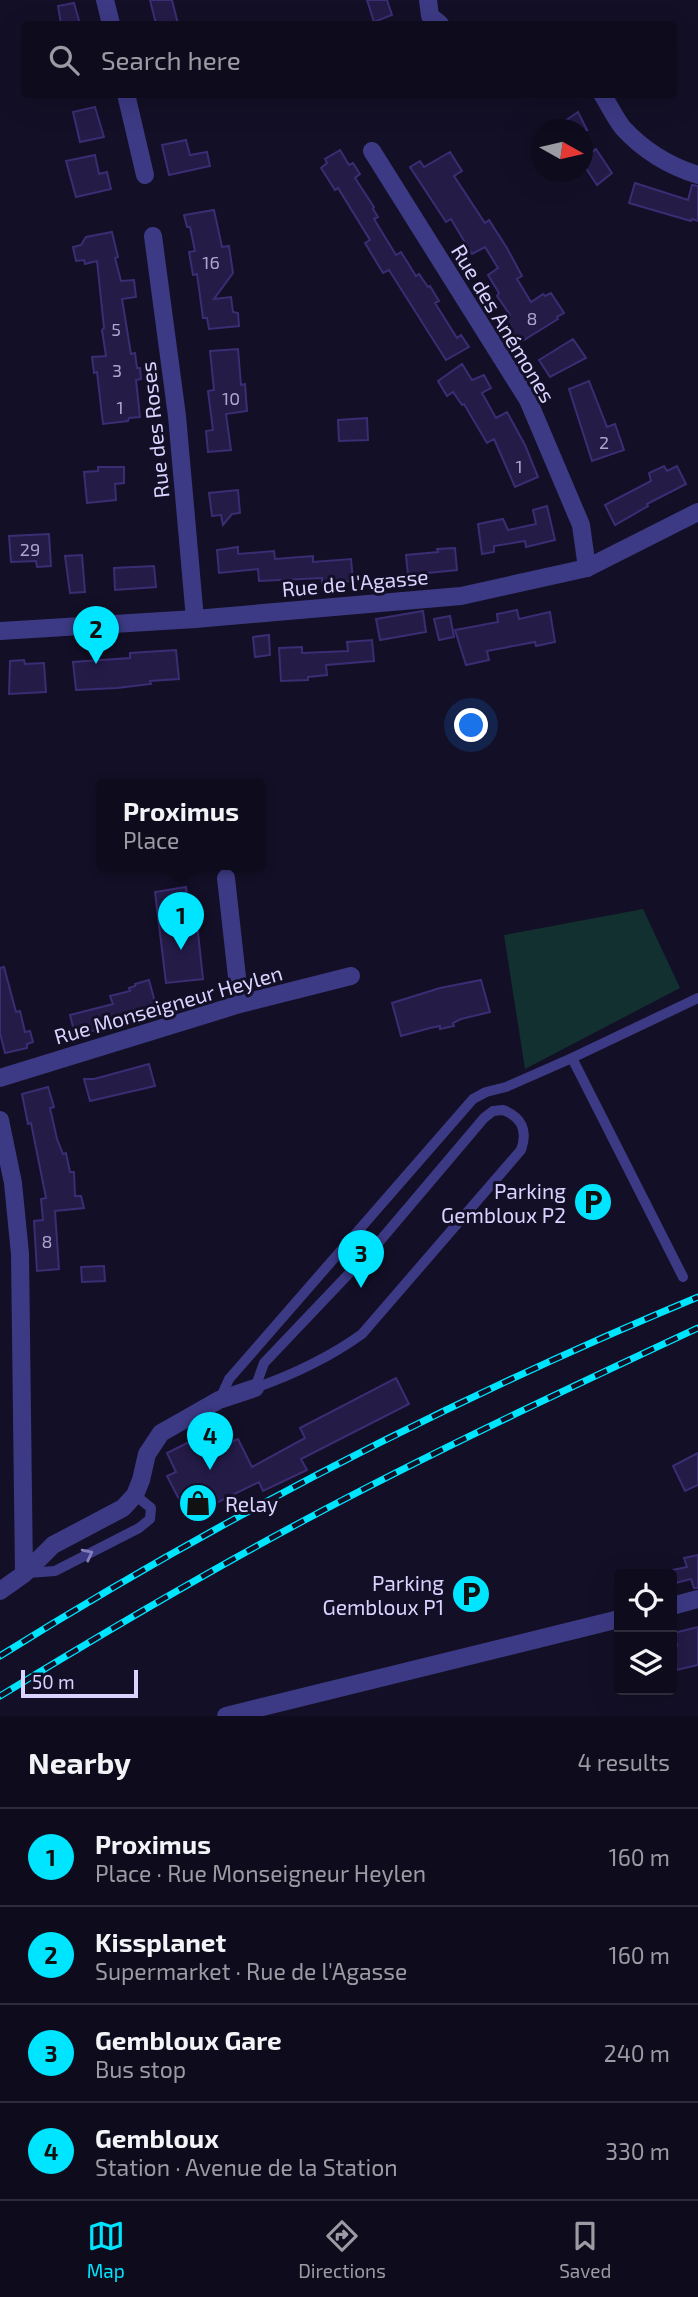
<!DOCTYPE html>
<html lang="en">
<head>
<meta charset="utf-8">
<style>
  body { margin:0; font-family:"Exo 2",sans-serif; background:#1c1929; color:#f1f3f6 }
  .controls { position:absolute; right:21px; bottom:21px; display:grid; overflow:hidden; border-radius:7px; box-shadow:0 7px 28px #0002 }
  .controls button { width:63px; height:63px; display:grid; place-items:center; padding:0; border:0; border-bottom:2px solid #2e2b3b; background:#0e0b1c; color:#f1f3f6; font:35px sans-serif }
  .compass { position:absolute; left:530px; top:119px; width:63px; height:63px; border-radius:50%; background:#0e0b1c; box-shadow:0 7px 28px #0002; rotate:98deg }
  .scale { position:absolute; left:21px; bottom:18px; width:117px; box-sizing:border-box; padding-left:7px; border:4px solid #d9d4ff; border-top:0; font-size:19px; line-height:24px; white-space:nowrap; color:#d9d4ff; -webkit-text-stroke:5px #130f26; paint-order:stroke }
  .you { position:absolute; left:472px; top:726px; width:24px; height:24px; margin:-18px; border:5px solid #fff; border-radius:50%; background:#1a73e8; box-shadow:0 0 0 10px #1a73e833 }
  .badge { display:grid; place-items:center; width:46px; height:46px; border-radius:50%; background:#00e5ff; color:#111; font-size:23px; font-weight:700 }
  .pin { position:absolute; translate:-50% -58px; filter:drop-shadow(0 2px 4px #0008) }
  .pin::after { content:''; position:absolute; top:37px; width:24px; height:21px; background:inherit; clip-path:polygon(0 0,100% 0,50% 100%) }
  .popup { position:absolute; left:97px; top:779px; width:168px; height:91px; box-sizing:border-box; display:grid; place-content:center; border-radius:7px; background:#0e0b1c; filter:drop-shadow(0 2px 5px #0005); font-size:23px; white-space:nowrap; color:#9b9ba3 }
  .popup b { font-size:26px; color:#f1f3f6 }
  .popup::after { content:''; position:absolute; left:50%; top:100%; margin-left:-14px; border:14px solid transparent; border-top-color:#0e0b1c }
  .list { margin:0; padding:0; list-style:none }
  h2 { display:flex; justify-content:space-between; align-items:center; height:91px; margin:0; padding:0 28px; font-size:30px }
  h2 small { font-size:23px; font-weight:400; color:#9b9ba3 }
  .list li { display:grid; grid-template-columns:46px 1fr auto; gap:21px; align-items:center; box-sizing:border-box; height:98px; padding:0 28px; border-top:2px solid #2e2b3b }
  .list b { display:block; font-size:26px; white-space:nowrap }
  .list p { margin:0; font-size:23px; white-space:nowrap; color:#9b9ba3 }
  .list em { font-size:23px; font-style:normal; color:#9b9ba3 }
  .icon { flex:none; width:38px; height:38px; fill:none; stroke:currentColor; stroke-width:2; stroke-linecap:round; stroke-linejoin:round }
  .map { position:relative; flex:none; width:698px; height:1716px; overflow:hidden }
  .search { position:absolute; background:#0e0b1c; box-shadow:0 7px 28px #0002; left:21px; right:21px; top:21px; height:77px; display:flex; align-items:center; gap:18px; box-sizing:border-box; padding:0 24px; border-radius:7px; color:#9b9ba3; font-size:26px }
  .sheet { height:483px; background:#0e0b1c }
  nav { display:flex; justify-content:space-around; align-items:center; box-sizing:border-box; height:98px; border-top:2px solid #2e2b3b; background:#0e0b1c; font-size:19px; color:#9b9ba3 }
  nav a { display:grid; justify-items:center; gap:4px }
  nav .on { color:#00e5ff }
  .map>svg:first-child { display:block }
  .green { fill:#12302f }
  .building { fill:#241b47; stroke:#3b2d73; stroke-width:2 }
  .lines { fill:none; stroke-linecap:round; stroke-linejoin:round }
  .service { stroke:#3d3a85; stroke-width:10 }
  .minor { stroke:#3d3a85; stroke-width:18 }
  .tertiary { stroke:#3d3a85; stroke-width:18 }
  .rail-casing { stroke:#00e5ff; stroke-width:7 }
  .rail { stroke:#130f26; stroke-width:4.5; stroke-dasharray:13; stroke-linecap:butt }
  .oneway { stroke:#837fbc }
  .labels { text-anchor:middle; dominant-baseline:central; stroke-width:6; stroke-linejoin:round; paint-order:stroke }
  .number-label { font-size:18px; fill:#aca6d1 }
  .street-label { font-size:21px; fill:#d9d4ff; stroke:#130f26 }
  .poi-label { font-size:21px; fill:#d9d4ff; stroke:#130f26; text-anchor:end }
</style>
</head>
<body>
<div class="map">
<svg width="698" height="1716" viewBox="0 0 698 1716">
  <rect width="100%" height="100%" fill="#130f26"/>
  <!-- green -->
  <path class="green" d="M 643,909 L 680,988 L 525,1069 L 504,935 Z"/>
  <!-- building -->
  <path class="building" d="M 150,0 L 172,0 L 178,24 L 156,24 Z
    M 367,0 L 387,0 L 392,15 L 374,22 Z
    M 74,3 L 80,24 L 61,24 L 58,6 Z
    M 95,107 L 104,137 L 80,142 L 73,112 Z
    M 578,112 L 587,130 L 552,130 Z
    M 186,140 L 190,155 L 207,152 L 210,166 L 169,175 L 162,145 Z
    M 596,149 L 612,173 L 597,185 L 583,164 L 583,158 Z
    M 340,150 L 349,165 L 353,163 L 360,174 L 355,178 L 374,207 L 373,209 L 378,217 L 374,219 L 396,255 L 401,252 L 416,276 L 419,274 L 428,287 L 430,286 L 439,301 L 435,303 L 457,338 L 461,335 L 469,347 L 446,360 L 389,270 L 383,273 L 365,243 L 370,240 L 338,188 L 335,190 L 321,168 L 327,163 L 325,159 Z
    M 450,152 L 462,171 L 454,176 L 485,223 L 489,220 L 507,248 L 522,276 L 517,279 L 531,302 L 543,294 L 545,296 L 551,293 L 564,313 L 557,317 L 558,319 L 519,343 L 504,318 L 510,315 L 497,296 L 499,293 L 488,275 L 498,268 L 485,247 L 472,254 L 451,219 L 446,222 L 410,167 L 420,161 L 424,167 Z
    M 95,155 L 99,174 L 107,172 L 111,189 L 76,197 L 66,161 Z
    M 635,183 L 688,200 L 692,185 L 698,186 L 698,221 L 692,219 L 691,221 L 629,203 Z
    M 214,210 L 222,247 L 229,246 L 233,273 L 214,299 L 231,297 L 233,312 L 238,313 L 239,326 L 209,329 L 207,318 L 203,318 L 197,274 L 193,275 L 189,252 L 195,251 L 190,227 L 187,227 L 184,215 Z
    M 112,232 L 118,257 L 115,258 L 121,281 L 134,280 L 136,297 L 122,299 L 131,354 L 135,353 L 137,368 L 140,368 L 141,379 L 136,380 L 140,417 L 129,418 L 128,421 L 103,424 L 97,372 L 94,373 L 92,357 L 106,356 L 102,330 L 104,328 L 97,261 L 85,264 L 84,260 L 76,261 L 73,247 L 81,245 L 86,237 Z
    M 573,339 L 586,358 L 550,377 L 539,360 Z
    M 238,349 L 241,385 L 245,384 L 247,411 L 226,414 L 231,450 L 208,452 L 206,431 L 213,430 L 208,391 L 214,390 L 210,351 Z
    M 462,364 L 472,380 L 484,375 L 491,388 L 482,393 L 496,418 L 507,412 L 525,445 L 538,477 L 515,487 L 494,439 L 487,443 L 464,404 L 462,405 L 453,392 L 447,396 L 438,381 Z
    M 589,381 L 607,427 L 615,424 L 624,450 L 592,461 L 569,389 Z
    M 367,418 L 368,440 L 339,441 L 338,420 Z
    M 664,466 L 667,471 L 677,466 L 686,484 L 647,504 L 648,506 L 615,525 L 605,505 L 651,481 L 649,473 Z
    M 98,467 L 124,467 L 124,483 L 115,484 L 116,500 L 87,503 L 84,472 L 98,471 Z
    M 238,490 L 240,513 L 232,514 L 223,525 L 221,515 L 212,516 L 209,493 Z
    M 547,506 L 555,540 L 526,547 L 525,541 L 494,546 L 494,552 L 482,554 L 478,524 L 503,519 L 508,530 L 536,524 L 533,510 Z
    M 49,534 L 51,566 L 37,567 L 36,561 L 11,562 L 9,536 Z
    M 238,547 L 238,554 L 274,551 L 275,559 L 313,556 L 313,562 L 351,559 L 353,581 L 322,583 L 322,578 L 259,581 L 258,569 L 219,573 L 217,550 Z
    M 455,548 L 457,570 L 408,575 L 406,555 L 438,552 L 437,549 Z
    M 82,555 L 85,592 L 70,593 L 65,556 Z
    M 154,566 L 156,587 L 115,590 L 114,568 Z
    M 517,610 L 519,619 L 550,612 L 555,642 L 536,646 L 535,642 L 487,651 L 489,660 L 466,665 L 455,630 L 498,622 L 497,614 Z
    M 423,611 L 426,632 L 380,640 L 376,619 Z
    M 450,616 L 454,637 L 439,640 L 434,619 Z
    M 269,635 L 270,655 L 255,657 L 253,637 Z
    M 372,640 L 374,661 L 326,665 L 327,675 L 308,677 L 308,680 L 281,681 L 279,648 L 302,647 L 302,653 L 348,651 L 347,642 Z
    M 176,650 L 179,679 L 150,681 L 151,684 L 117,688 L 76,690 L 73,662 L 130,658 L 130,653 Z
    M 24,660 L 25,664 L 44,663 L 46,692 L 9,694 L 10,661 Z
    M 186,887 L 189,914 L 196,914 L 203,979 L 166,983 L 155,892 Z
    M 4,967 L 16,1012 L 20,1011 L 25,1032 L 30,1031 L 33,1042 L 27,1044 L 27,1048 L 5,1053 L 0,1033 L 0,968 Z
    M 149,980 L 156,1006 L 137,1014 L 137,1020 L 75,1035 L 70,1015 L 113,1004 L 110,996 L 130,991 L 129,988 L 135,986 L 135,984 Z
    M 481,980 L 490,1012 L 461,1019 L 453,1023 L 454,1026 L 440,1029 L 440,1026 L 430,1028 L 401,1036 L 392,1003 L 440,988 Z
    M 149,1064 L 155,1086 L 90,1101 L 84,1079 L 94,1079 Z
    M 48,1087 L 54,1107 L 50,1108 L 57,1139 L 63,1154 L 66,1153 L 70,1172 L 74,1172 L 75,1196 L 81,1196 L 84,1208 L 55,1211 L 59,1269 L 37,1271 L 34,1221 L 43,1220 L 41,1199 L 46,1198 L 31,1123 L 28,1124 L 22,1094 Z
    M 104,1266 L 105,1281 L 82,1282 L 81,1267 Z
    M 396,1378 L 409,1404 L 301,1459 L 307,1470 L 263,1491 L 259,1482 L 196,1513 L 189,1499 L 181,1503 L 167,1476 L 176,1472 L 167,1453 L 223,1425 L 231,1442 L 238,1439 L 252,1467 L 305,1438 L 300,1428 Z
    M 698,1453 L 698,1485 L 685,1491 L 673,1466 Z
    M 698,1555 L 698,1588 L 694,1588 L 691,1579 L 672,1584 L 672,1570 L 687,1567 L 684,1558 Z
    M 698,1627 L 698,1665 L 672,1671 L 672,1648 L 677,1646 L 674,1633 Z"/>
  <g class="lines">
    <!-- service -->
    <path class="service" d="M 503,1110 C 522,1117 528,1131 521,1150 L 362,1334 C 330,1357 292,1375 255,1388 L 264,1363 L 379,1242 L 484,1118 L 493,1111 Z
      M 683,1277 L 572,1058 L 698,998
      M 220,1399 L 229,1379 L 473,1099 L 486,1092 L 506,1087 L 572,1058
      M 28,1573 L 55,1571 L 139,1528 L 150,1519 L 151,1508 L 135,1495"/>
    <!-- minor -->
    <path class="minor" d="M 105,0 L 111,24
      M 428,0 L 430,16 L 440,24
      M 126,94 L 145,175
      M 602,94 C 609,105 615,118 623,128 C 644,151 669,166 698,175
      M 372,151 L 528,400 L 581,525 L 587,568
      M 153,236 L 177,416 L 195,619
      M 226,878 L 240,1004
      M 0,1078 L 240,1004 L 351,976
      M 0,1120 L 13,1183 L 20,1254 L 24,1574
      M 0,1591 L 24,1574 L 53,1545 L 123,1508 L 135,1495 L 141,1480 L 147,1454 L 161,1433 L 219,1400 L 255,1388
      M 672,1606 L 698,1599
      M 226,1716 L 619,1619"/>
    <!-- tertiary -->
    <path class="tertiary" d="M 0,631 L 195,619 L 461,596 L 587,568 L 698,512"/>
    <defs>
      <path id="rail" d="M 0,1656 C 221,1518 457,1397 698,1297
        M 0,1696 C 100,1635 200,1576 303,1521 C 432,1452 565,1390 698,1328"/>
    </defs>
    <!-- rail casing -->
    <use href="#rail" class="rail-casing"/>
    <!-- rail -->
    <use href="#rail" class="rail"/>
  </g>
  <!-- one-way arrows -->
  <defs><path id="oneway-chevron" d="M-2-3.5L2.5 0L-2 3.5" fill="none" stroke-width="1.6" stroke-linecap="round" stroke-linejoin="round" transform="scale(1.75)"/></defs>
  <use class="oneway" href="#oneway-chevron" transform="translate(88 1554) rotate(-27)"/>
  <!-- icons -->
  <defs>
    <symbol id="parking-disc" viewBox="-11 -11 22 22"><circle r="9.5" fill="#00e5ff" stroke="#130f26"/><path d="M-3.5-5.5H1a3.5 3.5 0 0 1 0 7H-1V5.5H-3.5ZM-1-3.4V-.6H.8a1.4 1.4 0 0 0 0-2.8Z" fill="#111"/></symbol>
    <symbol id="shop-disc" viewBox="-11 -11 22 22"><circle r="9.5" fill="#00e5ff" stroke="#130f26"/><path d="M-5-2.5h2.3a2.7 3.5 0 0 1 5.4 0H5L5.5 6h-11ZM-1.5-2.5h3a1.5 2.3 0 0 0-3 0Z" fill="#111"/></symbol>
  </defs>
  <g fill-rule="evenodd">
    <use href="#parking-disc" x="571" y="1180" width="44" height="44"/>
    <use href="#shop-disc" x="176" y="1481" width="44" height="44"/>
    <use href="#parking-disc" x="449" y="1572" width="44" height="44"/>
  </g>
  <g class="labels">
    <!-- number labels -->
    <g class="number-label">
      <text x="211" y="262">16</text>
      <text x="532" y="318">8</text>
      <text x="116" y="329">5</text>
      <text x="117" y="370">3</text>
      <text x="231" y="398">10</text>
      <text x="120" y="407">1</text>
      <text x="604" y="442">2</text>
      <text x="519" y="466">1</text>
      <text x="30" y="549">29</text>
      <text x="47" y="1241">8</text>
    </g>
    <!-- street labels -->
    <g class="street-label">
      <text transform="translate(504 323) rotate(59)">Rue des Anémones</text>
      <text transform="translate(154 430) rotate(-96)">Rue des Roses</text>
      <text transform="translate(355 582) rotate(-5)">Rue de l'Agasse</text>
      <text transform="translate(168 1004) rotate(-16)">Rue Monseigneur Heylen</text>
    </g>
    <!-- poi labels -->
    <g class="poi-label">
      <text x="566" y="1190">Parking<tspan x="566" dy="24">Gembloux P2</tspan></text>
      <text x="225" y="1503" text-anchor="start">Relay</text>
      <text x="444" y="1582">Parking<tspan x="444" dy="24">Gembloux P1</tspan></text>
    </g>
  </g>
</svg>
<div class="controls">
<button><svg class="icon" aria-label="locate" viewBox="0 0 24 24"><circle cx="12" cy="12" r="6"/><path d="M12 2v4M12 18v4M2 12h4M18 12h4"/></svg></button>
<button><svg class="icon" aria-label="layers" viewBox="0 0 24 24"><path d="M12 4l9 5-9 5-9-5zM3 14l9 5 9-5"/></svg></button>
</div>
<svg class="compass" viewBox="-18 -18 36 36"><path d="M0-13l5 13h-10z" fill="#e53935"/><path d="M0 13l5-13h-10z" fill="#9b9ba3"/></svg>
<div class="scale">50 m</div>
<div class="you"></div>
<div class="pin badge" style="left:181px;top:950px">1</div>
<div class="popup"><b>Proximus</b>Place</div>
<div class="pin badge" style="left:96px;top:664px">2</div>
<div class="pin badge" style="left:361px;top:1288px">3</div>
<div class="pin badge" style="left:210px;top:1470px">4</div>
<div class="search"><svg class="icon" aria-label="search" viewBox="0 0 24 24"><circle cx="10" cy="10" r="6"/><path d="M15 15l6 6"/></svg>Search here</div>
</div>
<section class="sheet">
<h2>Nearby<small>4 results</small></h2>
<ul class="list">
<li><span class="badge">1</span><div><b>Proximus</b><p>Place · Rue Monseigneur Heylen</p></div><em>160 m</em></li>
<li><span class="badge">2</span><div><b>Kissplanet</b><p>Supermarket · Rue de l'Agasse</p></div><em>160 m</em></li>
<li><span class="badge">3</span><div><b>Gembloux Gare</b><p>Bus stop</p></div><em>240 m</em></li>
<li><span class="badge">4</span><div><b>Gembloux</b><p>Station · Avenue de la Station</p></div><em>330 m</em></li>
</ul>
</section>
<nav>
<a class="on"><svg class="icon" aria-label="map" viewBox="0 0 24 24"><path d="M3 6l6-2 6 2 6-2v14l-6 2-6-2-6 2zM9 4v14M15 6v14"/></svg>Map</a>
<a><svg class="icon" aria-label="directions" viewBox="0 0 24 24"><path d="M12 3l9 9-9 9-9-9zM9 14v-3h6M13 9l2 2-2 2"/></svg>Directions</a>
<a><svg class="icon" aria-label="saved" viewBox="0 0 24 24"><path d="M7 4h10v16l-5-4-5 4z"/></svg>Saved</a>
</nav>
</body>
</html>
